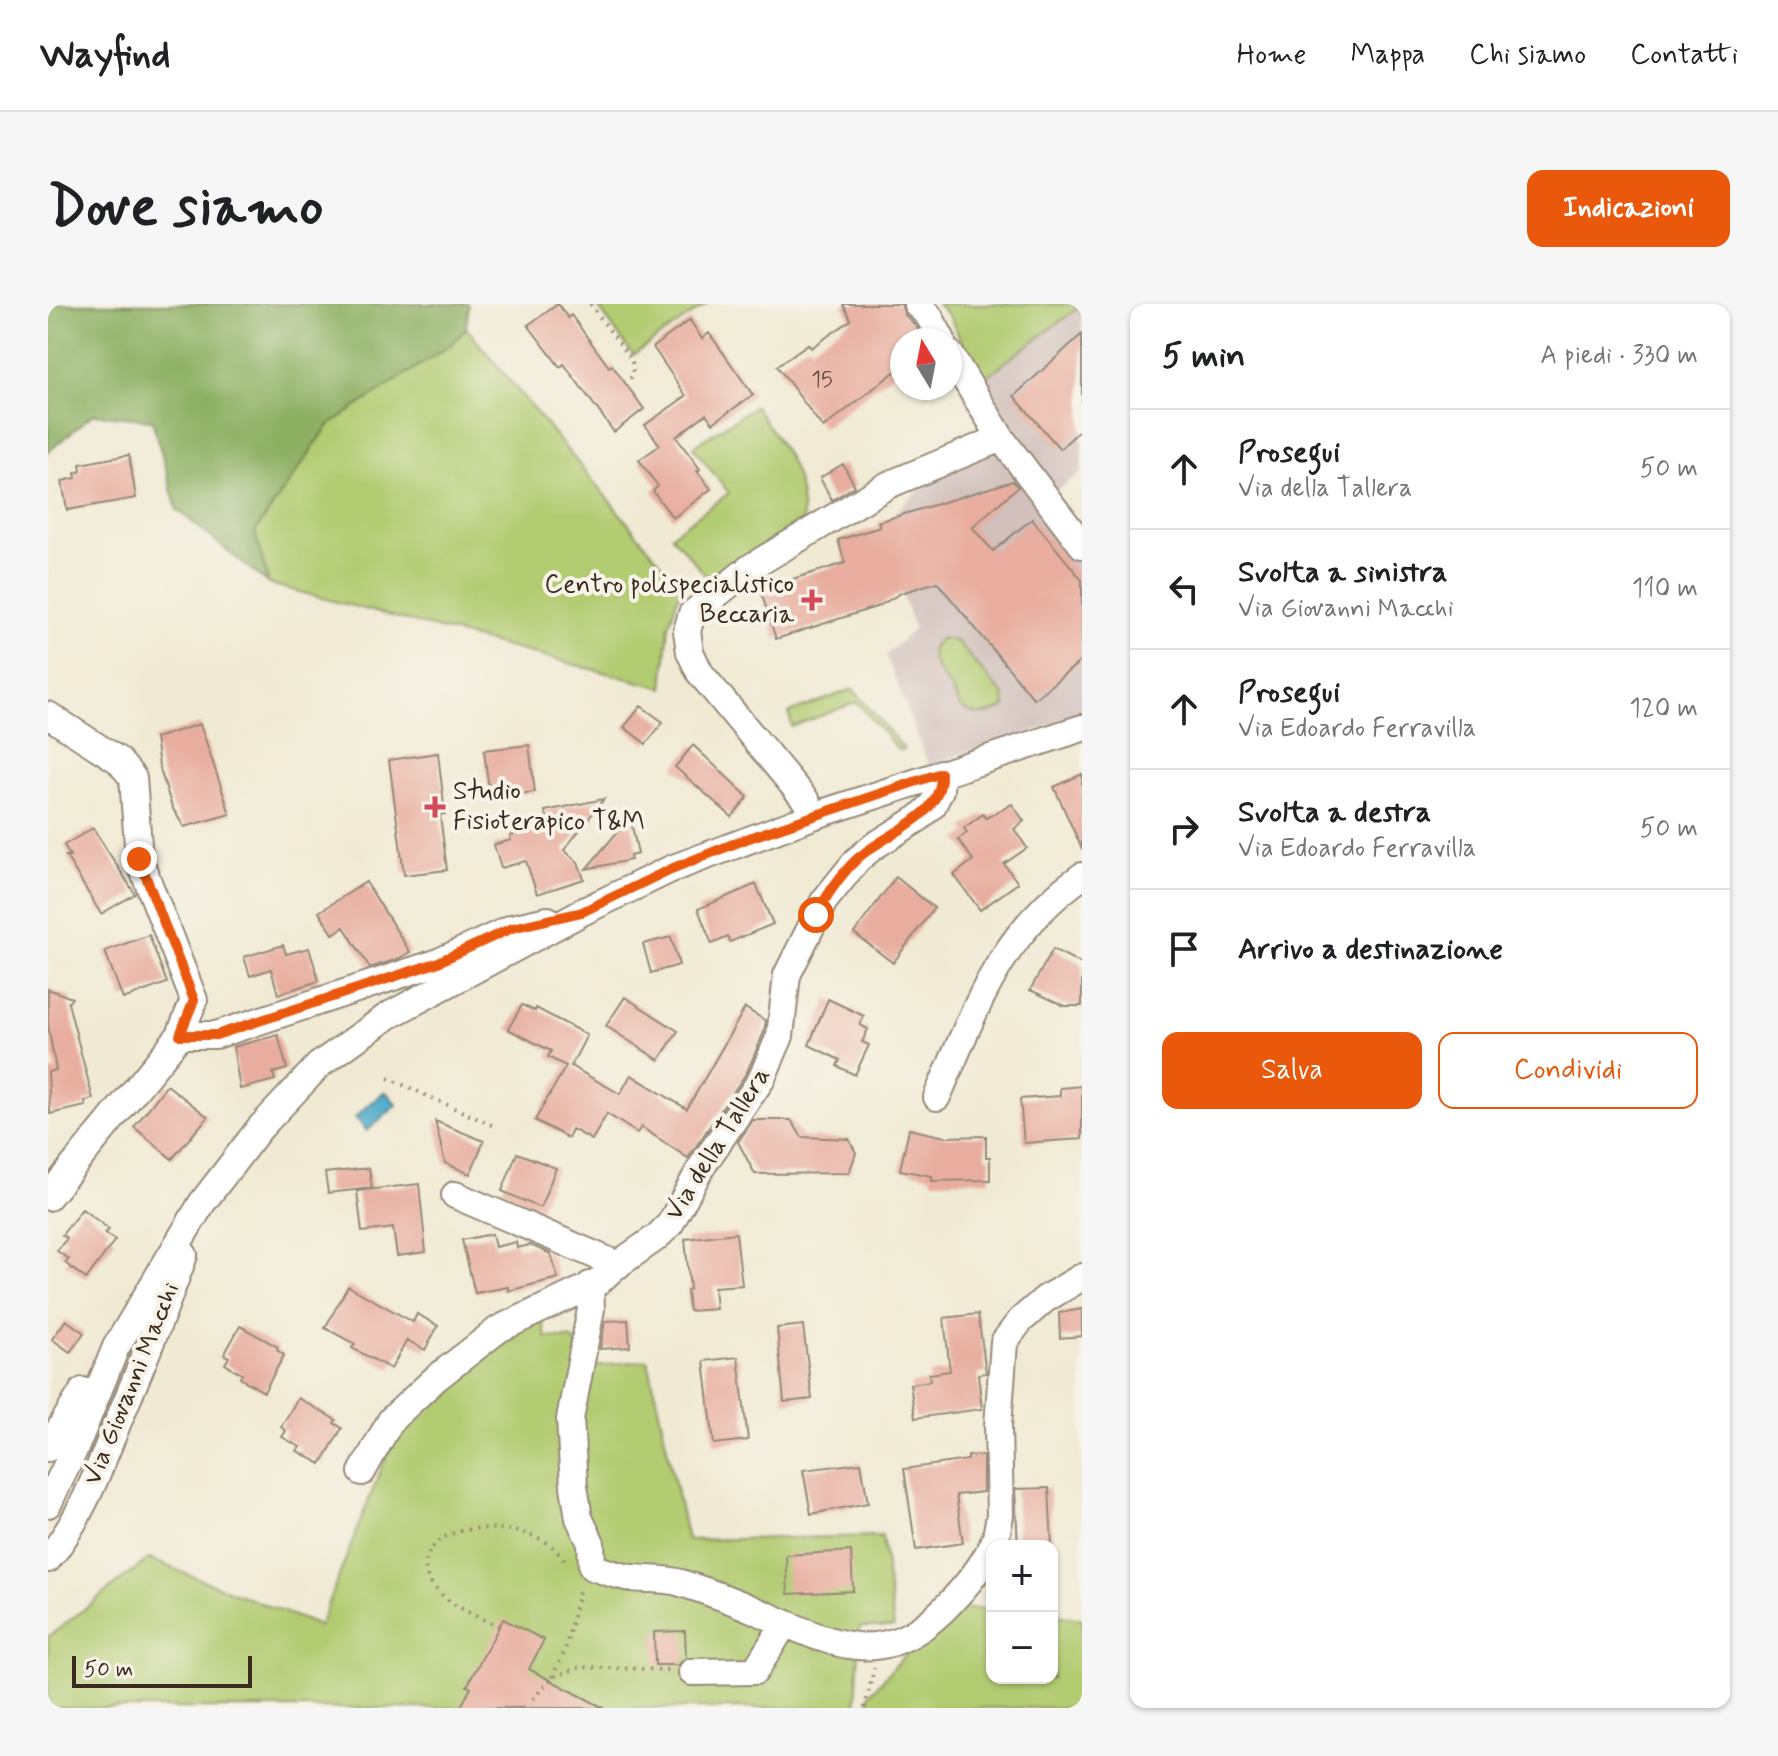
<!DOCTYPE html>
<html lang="it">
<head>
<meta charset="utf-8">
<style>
  body { margin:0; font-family:Mynerve,sans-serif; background:#f6f6f6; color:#202124 }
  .controls { position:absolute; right:24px; bottom:24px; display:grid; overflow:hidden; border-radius:16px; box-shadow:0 2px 6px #0004 }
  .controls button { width:72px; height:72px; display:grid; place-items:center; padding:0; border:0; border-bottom:2px solid #e0e0e0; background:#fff; color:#202124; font:40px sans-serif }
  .compass { position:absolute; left:842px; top:24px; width:72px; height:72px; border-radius:50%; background:#fff; box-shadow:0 2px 6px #0004; rotate:350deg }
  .scale { position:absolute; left:24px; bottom:20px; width:180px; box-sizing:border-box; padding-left:8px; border:4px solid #3b2a1e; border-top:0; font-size:22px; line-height:28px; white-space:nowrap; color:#3b2a1e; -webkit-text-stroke:6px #f7f3e8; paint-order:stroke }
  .stop { position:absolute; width:24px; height:24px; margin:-18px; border:6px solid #ea580c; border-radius:50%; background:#fff }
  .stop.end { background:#ea580c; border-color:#fff; box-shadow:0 2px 8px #0008 }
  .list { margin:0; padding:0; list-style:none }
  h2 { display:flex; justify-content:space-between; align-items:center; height:104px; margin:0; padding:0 32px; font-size:34px }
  h2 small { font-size:26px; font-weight:400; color:#757577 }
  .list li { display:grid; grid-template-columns:52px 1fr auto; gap:24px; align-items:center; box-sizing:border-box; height:120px; padding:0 32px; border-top:2px solid #e0e0e0 }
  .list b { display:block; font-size:30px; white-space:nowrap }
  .list p { margin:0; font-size:26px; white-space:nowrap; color:#757577 }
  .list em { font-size:26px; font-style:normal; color:#757577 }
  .actions { display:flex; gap:16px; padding:24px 32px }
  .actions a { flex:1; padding:18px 0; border:2px solid #ea580c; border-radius:16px; text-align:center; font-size:28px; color:#ea580c }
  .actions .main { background:#ea580c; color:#fff }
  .icon { flex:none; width:44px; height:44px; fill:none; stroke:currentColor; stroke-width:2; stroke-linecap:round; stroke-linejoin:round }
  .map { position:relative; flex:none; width:1034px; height:1404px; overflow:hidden; border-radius:16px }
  header { display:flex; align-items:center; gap:48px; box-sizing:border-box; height:112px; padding:0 40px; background:#fff; border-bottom:2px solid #e0e0e0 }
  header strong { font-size:38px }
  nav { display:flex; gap:44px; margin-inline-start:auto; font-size:28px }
  .intro { display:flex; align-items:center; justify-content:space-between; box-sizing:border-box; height:192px; padding:0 48px }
  h1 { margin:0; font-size:56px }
  .button { padding:20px 36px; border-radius:16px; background:#ea580c; color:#fff; font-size:28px; font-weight:700 }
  main { display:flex; gap:48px; padding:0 48px }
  aside { flex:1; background:#fff; border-radius:16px; box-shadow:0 2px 6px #0004 }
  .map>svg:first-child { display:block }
  .industrial { fill:#d1c0bc }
  .green { fill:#b2cc72; stroke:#767b48; stroke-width:2 }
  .forest { fill:#8db064; stroke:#646d41; stroke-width:2 }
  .water { fill:#49a9c8; stroke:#426a73; stroke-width:2 }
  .building { fill:#e8ad9f }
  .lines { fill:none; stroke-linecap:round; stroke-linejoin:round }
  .minor-casing { stroke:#968a79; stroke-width:30 }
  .path { stroke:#968a79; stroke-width:4; stroke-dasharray:2 6; stroke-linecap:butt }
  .minor { stroke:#fff; stroke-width:26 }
  .route { stroke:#ea580c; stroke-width:10 }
  .poi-dot { fill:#d1495b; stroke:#f7f3e8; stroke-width:3 }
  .labels { text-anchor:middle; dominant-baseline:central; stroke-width:8; stroke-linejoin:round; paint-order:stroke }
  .number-label { font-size:22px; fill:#664b3e }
  .poi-label { font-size:26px; fill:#3b2a1e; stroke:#f7f3e8; text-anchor:end }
  .street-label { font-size:26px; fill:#3b2a1e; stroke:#f7f3e8 }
</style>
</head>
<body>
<header>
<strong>Wayfind</strong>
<nav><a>Home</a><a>Mappa</a><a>Chi siamo</a><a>Contatti</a></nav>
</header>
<div class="intro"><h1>Dove siamo</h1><a class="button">Indicazioni</a></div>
<main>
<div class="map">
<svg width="1034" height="1404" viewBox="0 0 1034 1404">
  <rect width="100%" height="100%" fill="#f7f3e8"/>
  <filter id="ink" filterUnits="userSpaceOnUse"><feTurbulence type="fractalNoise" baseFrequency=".0125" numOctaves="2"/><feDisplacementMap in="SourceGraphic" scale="16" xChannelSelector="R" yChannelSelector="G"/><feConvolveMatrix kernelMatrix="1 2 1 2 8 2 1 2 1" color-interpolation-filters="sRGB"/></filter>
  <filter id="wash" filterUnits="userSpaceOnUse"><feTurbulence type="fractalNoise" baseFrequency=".006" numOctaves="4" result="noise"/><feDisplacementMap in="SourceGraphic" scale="32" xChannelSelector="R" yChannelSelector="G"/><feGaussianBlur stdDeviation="1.8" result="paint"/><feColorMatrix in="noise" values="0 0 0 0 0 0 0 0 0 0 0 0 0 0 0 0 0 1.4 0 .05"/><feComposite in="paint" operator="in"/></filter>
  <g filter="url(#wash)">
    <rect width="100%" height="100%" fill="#f0ead4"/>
    <!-- industrial -->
    <path class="industrial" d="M 1034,0 L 1034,168 L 1002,191 L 1034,231 L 1034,411 L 880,461 L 838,351 L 866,325 L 832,223 L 934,126 L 912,86 Z"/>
    <!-- green -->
    <path class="green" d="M 548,0 L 659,0 L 585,51 Z
      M 889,0 L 1034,0 L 1034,1 L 932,77 L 902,13 Z
      M 418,24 L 633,283 L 621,322 L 615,384 L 221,280 L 207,228 L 281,121 L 404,40 Z
      M 707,102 C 735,145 754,163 755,217 L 678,277 L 659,273 L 623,231 L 681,189 L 645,143 Z
      M 894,334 L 908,337 L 956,392 L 957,403 C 940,412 927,414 911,402 C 909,381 863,351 894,334 Z
      M 805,385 L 856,445 L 851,447 L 809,398 L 744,423 L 741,409 Z
      M 493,1013 L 498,1033 L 525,1035 L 541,1063 L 600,1056 L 639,1236 L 834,1232 L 846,1323 L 812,1323 L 808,1404 L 0,1404 L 0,1333 L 101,1255 L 271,1322 L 349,1125 L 457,1035 Z
      M 909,1305 L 944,1305 L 944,1374 L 1004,1374 L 1004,1311 L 1034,1315 L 1034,1404 L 820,1404 L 822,1390 L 862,1345 Z"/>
    <!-- forest -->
    <path class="forest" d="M 0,0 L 420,0 L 421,2 L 418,24 L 404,40 L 281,121 L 207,228 L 221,280 L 129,206 L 104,116 L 45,110 L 0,148 Z"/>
    <!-- water -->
    <path class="water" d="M 337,787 L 349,801 L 319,827 L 307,813 Z"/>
    <g id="blocks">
      <!-- building -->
      <path class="building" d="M 510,0 L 520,14 L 523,11 L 561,63 L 564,61 L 596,105 L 566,128 L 516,60 L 512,63 L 480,21 Z
        M 795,0 L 853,0 L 857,11 L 868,22 L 876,36 L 854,36 L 854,62 L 775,124 L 729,62 L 760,40 L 763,44 L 803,16 Z
        M 642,16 L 654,35 L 661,29 L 705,91 L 665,119 L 658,110 L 628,133 L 652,165 L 649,167 L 663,185 L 625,214 L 605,187 L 610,182 L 591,156 L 612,141 L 597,121 L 638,92 L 605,43 Z
        M 1034,30 L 1034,124 L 1012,145 L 966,92 Z
        M 81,151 L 88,194 L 19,206 L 14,177 L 28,174 L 27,169 L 33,167 L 32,160 Z
        M 795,160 L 807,182 L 784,196 L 772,174 Z
        M 965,177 L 970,183 L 924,223 L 945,247 L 984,215 L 1034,276 L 1034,356 L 986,395 L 889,278 L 853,289 L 831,302 L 728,335 L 712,285 L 797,259 L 790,236 L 832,223 L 830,218 Z
        M 593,402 L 615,418 L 598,440 L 576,423 Z
        M 152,420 L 182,510 L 136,523 L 124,503 L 111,462 L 107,434 Z
        M 481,441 L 487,488 L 442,494 L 436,446 Z
        M 645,441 L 700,493 L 684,513 L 627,463 Z
        M 390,449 L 397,510 L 392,511 L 399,566 L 356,571 L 341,456 Z
        M 1034,470 L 1034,545 L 1006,483 Z
        M 556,495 L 516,546 L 530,558 L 536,575 L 489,590 L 478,557 L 453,564 L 446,541 L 463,536 L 462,532 L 502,521 L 497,507 Z
        M 964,500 L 976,517 L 966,525 L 979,544 L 956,560 L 970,579 L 932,606 L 906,571 L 925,556 L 910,535 L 919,529 L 916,524 L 935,510 L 938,514 Z
        M 582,513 L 590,550 L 582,552 L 583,556 L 538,565 Z
        M 45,524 L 87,590 L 53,610 L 18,552 L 22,552 L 16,541 Z
        M 848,573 L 886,604 L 845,659 L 806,629 Z
        M 318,578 L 362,648 L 352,654 L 322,664 L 296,623 L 285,630 L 271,608 Z
        M 708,580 L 725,620 L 682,638 L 680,633 L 664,640 L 650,605 Z
        M 101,631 L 119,679 L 75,695 L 57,647 Z
        M 623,633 L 631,661 L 603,669 L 595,640 Z
        M 235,641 L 238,650 L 261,644 L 271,677 L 230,690 L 223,665 L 202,672 L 196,653 Z
        M 1005,645 L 1034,660 L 1034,702 L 1017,702 L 982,686 Z
        M 0,685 L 24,694 L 20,699 L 45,795 L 37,797 L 38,802 L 2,810 L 0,768 L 8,766 L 0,721 Z
        M 577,693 L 630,727 L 611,756 L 558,722 Z
        M 780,695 L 816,712 L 812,721 L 820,725 L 814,738 L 821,741 L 807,771 L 789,762 L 792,756 L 761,741 Z
        M 474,701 L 487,707 L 488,704 L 539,731 L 523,762 L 572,790 L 583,771 L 639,805 L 697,704 L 718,717 L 716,728 L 699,768 L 640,854 L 593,823 L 589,829 L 559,810 L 544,836 L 524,825 L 520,834 L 487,816 L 518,762 L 500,753 L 503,747 L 460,725 Z
        M 230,731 L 239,765 L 225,769 L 227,776 L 192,785 L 185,743 Z
        M 119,781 L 160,813 L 124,855 L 86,823 Z
        M 1034,782 L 1034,835 L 976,839 L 972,795 L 1012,792 L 1012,784 Z
        M 705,816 L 743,816 L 754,833 L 801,835 L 808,849 L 801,869 L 707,870 L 690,838 Z
        M 387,817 L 436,837 L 422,870 L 397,859 Z
        M 861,825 L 897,833 L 938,832 L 938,853 L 942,853 L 942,876 L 884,877 L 884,872 L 852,866 Z
        M 469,849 L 508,864 L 492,904 L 454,887 Z
        M 321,864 L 324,884 L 280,889 L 277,869 Z
        M 371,880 L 378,948 L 349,952 L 345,924 L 314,928 L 309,887 Z
        M 34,905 L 61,925 L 57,929 L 67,936 L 38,975 L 17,959 L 21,955 L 9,947 L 19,934 L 14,931 Z
        M 688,929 L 694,981 L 666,983 L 668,1005 L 641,1007 L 639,986 L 642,985 L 637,935 Z
        M 444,930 L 447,943 L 468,938 L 469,944 L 482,941 L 503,950 L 510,974 L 460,987 L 460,983 L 427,989 L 414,936 Z
        M 300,982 L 365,1018 L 369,1010 L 390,1022 L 377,1046 L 359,1036 L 343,1065 L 304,1044 L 307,1040 L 277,1024 Z
        M 1034,1005 L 1034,1032 L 1012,1034 L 1011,1009 Z
        M 930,1010 L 938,1069 L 930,1070 L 934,1105 L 867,1114 L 862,1080 L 882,1077 L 881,1070 L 902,1067 L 896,1014 Z
        M 18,1016 L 36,1029 L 22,1048 L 4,1035 Z
        M 580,1016 L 582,1043 L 552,1045 L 557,1017 Z
        M 755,1021 L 764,1095 L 736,1098 L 729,1024 Z
        M 192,1022 L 230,1043 L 229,1046 L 236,1051 L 216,1088 L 192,1074 L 194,1070 L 177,1060 L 181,1053 L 176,1051 Z
        M 690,1053 L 700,1136 L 666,1140 L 656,1057 Z
        M 250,1094 L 288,1116 L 286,1119 L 294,1124 L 273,1160 L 249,1147 L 252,1143 L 234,1133 L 238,1127 L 233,1123 Z
        M 935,1151 L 935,1188 L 908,1191 L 915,1239 L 868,1246 L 856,1165 L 920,1156 L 920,1152 Z
        M 813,1159 L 820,1199 L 763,1210 L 755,1166 Z
        M 1001,1184 L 1004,1242 L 970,1242 L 967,1185 Z
        M 803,1247 L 805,1287 L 740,1290 L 738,1251 Z
        M 455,1315 L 496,1336 L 481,1365 L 556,1404 L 412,1404 L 423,1384 L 419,1382 Z
        M 637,1327 L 638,1354 L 630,1361 L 607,1361 L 606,1328 Z"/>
    </g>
  </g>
  <g filter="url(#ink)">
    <use href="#blocks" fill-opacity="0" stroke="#968a79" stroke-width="2"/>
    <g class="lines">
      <defs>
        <path id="minor" d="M 869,0 L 881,12 L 894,36
          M 902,50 L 953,134 L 1034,241
          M 0,411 L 70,456 L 85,474 L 91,555 L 146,696 L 132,731
          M 765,512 L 759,498 L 652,369 L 642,348 L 639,327 L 644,310 L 703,263 L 840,181 L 953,134
          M 889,793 C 928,705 951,630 1034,572
          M 407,891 L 570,961
          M 0,893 L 132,731 L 168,731 L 388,659 L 464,624 L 500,616
          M 542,981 L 543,1005 L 522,1115 L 526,1182 L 531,1214 L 543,1239 L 544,1263 C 557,1267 571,1273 585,1274 C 600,1276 618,1274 633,1279 C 662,1288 691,1299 718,1311 C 787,1341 834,1366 896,1305 C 914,1287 933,1265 944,1242
          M 0,1144 L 35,1087
          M 314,1168 L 343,1116 L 387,1075 L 451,1025 L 549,979 L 565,964 L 609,933 L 622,920 L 654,862 L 713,776 L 732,732 L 739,671 L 776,597 L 809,556 L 826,542 L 871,514 L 885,501 L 892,486 L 893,469
          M 0,1200 L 27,1144 L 68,1043 L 154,899 L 211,825 L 271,761 L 340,712 L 534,608 L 623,565 L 765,512 L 1034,424
          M 944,1242 L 948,1233 L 952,1211 L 950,1122 L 956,1038 L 972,1017 L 997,995 L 1034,973
          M 0,1255 C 33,1215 51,1165 70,1118 C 93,1063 116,1008 136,951
          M 644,1368 L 707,1367 L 737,1319"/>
      </defs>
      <!-- minor casing -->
      <use href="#minor" class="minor-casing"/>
      <!-- path -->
      <path class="path" d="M 542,0 L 584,56 L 585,72 L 577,79
        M 340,774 L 448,823
        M 451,1322 C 431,1313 408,1305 392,1289 C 381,1279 373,1266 380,1251 C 396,1214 469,1221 498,1238 C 506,1243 513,1253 520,1259
        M 504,1373 L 517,1347 L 532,1282
        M 485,1395 L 504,1373 L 533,1363 L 622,1366
        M 817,1404 L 826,1364"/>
      <!-- minor -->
      <use href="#minor" class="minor"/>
    </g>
  </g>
  <g class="lines" filter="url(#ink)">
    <!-- route -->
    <path class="route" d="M 91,555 L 146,696 L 132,731 L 168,731 L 388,659 L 464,624 L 534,608 L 623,565 L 698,535 L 893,469 C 895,515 838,528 809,555 C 792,571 779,591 768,611"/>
  </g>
  <!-- markers -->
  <g class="poi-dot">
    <path d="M760 284h8v8h8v8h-8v8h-8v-8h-8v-8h8z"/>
    <path d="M383 491h8v8h8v8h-8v8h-8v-8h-8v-8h8z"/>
  </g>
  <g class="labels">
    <!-- number labels -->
    <g class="number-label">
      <text x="774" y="76">15</text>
    </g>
    <!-- poi labels -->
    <g class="poi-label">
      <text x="746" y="281">Centro polispecialistico<tspan x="746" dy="30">Beccaria</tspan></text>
      <text x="405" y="488" text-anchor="start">Studio<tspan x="405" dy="30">Fisioterapico T&amp;M</tspan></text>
    </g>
    <!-- street labels -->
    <g class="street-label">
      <text transform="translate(670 840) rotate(-58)">Via della Tallera</text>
      <text transform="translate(84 1080) rotate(-68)">Via Giovanni Macchi</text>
    </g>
  </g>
</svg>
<div class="controls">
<button>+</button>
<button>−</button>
</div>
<svg class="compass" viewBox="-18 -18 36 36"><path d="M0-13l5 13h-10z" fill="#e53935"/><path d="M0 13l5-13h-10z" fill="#757577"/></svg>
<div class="scale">50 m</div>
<div class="stop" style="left:768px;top:611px"></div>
<div class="stop end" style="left:91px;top:555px"></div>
</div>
<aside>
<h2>5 min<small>A piedi · 330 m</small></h2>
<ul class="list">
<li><svg class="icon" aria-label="ahead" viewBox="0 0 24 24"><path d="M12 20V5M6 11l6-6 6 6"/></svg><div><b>Prosegui</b><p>Via della Tallera</p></div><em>50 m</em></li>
<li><svg class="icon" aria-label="left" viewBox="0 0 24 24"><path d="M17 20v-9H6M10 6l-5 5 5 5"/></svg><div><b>Svolta a sinistra</b><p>Via Giovanni Macchi</p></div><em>110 m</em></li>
<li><svg class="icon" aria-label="ahead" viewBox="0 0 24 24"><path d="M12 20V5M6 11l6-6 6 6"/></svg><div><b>Prosegui</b><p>Via Edoardo Ferravilla</p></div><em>120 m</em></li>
<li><svg class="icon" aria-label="right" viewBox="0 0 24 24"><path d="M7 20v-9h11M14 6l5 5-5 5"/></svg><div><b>Svolta a destra</b><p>Via Edoardo Ferravilla</p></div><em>50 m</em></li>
<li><svg class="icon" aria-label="arrive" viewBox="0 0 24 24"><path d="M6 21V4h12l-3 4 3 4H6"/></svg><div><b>Arrivo a destinazione</b></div></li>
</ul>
<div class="actions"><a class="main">Salva</a><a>Condividi</a></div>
</aside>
</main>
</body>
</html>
